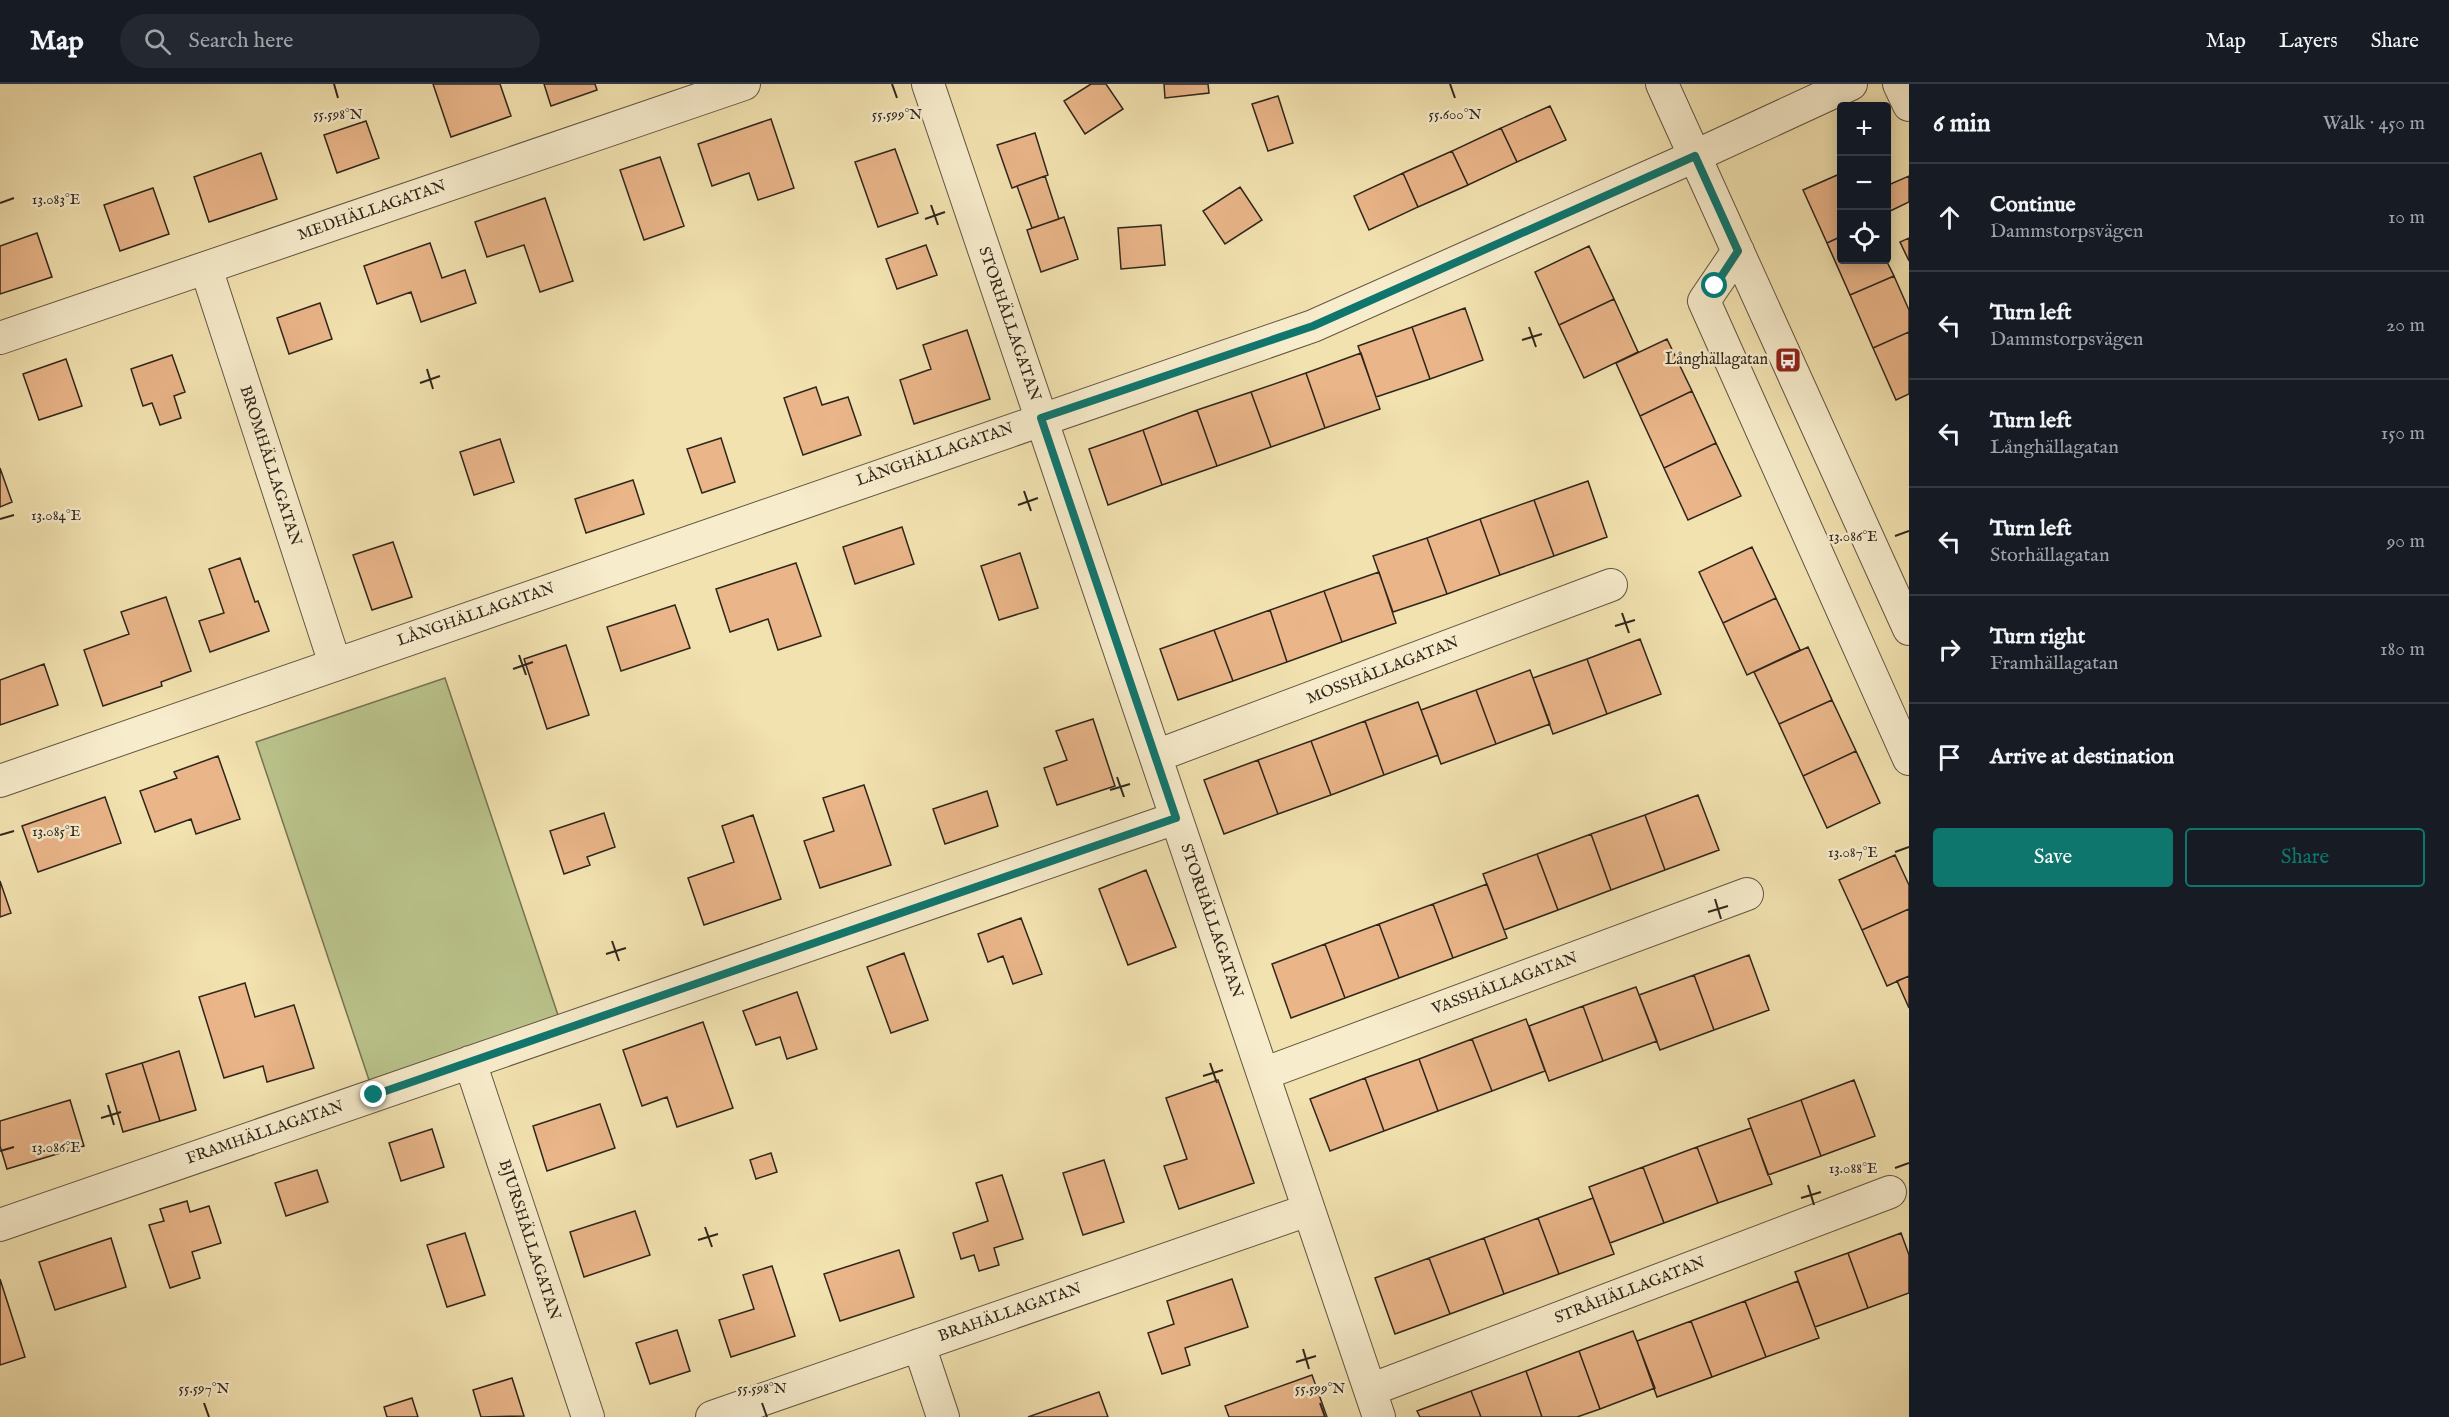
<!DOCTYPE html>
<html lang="en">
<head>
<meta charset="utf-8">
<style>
  body { margin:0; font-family:"IM FELL English",serif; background:#242831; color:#f1f3f6 }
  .controls { position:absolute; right:18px; top:18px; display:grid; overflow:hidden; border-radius:6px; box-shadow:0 3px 15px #0003 }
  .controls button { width:54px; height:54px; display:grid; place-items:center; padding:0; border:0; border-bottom:2px solid #363941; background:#171b24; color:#f1f3f6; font:30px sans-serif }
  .stop { position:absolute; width:18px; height:18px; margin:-14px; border:4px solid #0f766e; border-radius:50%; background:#fff }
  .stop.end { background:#0f766e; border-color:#fff; box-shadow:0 2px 6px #0008 }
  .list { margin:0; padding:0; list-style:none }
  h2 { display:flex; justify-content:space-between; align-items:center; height:78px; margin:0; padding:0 24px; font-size:26px }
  h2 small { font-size:20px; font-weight:400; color:#9ea1a6 }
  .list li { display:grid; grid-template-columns:39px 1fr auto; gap:18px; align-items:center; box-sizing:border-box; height:108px; padding:0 24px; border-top:2px solid #363941 }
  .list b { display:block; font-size:22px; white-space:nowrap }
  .list p { margin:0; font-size:20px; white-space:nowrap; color:#9ea1a6 }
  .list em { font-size:20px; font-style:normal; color:#9ea1a6 }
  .actions { display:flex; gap:12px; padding:18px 24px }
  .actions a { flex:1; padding:14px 0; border:2px solid #0f766e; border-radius:6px; text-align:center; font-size:21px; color:#0f766e }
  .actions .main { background:#0f766e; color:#fff }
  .icon { flex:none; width:33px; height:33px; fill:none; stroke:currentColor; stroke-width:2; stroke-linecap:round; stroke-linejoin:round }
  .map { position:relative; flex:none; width:1909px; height:1333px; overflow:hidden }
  header { display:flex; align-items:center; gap:36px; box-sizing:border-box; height:84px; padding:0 30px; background:#171b24; border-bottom:2px solid #363941 }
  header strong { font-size:28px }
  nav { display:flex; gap:33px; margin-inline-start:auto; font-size:21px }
  .search { width:420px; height:54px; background:#242831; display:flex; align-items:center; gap:15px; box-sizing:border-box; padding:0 21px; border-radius:33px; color:#9ea1a6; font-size:22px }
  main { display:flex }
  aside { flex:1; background:#171b24 }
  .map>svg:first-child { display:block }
  .green { fill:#bac38b; stroke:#747454; stroke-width:1.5 }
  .building { fill:#e9b589; stroke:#2f261c; stroke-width:1.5 }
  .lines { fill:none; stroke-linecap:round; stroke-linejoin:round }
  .street-casing { stroke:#605541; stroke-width:34 }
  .street { stroke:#f7eccc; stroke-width:32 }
  .route { stroke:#0f766e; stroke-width:8 }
  .ticks { fill:none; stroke:#2f261c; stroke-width:2 }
  .labels { text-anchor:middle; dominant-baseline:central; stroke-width:5; stroke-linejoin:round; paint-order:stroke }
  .street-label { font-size:16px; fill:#2f261c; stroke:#f7eccc }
  .poi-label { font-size:16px; fill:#2f261c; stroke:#f7eccc; text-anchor:end }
  .ticks-label { font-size:15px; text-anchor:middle; fill:#2f261c; stroke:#f7eccc; stroke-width:5; stroke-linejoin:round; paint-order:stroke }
</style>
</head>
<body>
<header>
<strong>Map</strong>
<div class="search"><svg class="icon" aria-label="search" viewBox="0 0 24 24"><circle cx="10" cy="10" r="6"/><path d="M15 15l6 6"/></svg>Search here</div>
<nav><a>Map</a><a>Layers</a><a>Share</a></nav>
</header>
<main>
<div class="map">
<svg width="1909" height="1333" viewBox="0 0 1909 1333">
  <rect width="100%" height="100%" fill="#f2e2b0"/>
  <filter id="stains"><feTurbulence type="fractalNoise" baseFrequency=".00333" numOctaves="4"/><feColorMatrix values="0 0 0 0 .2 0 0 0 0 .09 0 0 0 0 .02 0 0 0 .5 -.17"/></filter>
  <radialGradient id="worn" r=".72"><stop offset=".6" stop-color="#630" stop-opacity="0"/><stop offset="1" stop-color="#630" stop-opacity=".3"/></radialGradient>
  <!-- green -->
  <path class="green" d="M 445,594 L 563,946 L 374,1011 L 256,658 Z"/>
  <!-- building -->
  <path class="building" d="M 433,0 L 500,0 L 511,32 L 451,53 Z
    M 544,0 L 595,0 L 597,6 L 551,22 Z
    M 1091,0 L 1106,0 L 1123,25 L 1085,50 L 1064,17 Z
    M 1164,0 L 1208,0 L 1209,9 L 1165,14 Z
    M 1278,12 L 1293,59 L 1268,67 L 1252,20 Z
    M 1550,22 L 1566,56 L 1517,78 L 1501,44 Z
    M 771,35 L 794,104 L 758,116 L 749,89 L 712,102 L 698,60 Z
    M 366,37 L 379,74 L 337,89 L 324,51 Z
    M 1501,44 L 1517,78 L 1468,101 L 1452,67 Z
    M 1035,49 L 1048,91 L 1012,104 L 997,61 Z
    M 895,65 L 918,129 L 878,143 L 855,78 Z
    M 1452,67 L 1468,101 L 1418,123 L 1403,89 Z
    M 261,69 L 277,115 L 209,138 L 194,93 Z
    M 660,73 L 684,142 L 644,156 L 620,86 Z
    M 1403,89 L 1418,123 L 1369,146 L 1354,112 Z
    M 1842,89 L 1842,152 L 1827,159 L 1803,106 Z
    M 1045,92 L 1059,135 L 1032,144 L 1017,102 Z
    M 1909,92 L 1909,118 L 1886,129 L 1886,102 Z
    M 1240,103 L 1262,136 L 1225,160 L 1203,127 Z
    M 153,104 L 169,150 L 120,167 L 104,121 Z
    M 545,114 L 573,197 L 540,208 L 524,161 L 487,173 L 475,138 Z
    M 1064,133 L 1078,175 L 1041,188 L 1027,146 Z
    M 1161,141 L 1165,181 L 1121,185 L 1118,144 Z
    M 37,149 L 52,193 L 0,210 L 0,162 Z
    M 1842,152 L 1842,176 L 1886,176 L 1894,192 L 1850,211 L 1827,159 Z
    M 1909,154 L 1909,177 L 1900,158 Z
    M 430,159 L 442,194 L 465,186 L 476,219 L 421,238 L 411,208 L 377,220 L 364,182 Z
    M 926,161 L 937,191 L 897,205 L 886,175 Z
    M 1589,162 L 1614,215 L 1559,241 L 1535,188 Z
    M 1894,192 L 1909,226 L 1909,248 L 1873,264 L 1850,211 Z
    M 1614,215 L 1638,268 L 1584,294 L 1559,241 Z
    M 320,219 L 332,255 L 289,270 L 277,234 Z
    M 1465,224 L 1483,276 L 1430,295 L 1412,243 Z
    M 1412,243 L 1430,295 L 1376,313 L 1358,262 Z
    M 967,246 L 990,315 L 914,340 L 900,296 L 931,285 L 923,261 Z
    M 1909,248 L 1909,310 L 1896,316 L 1873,264 Z
    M 1667,255 L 1692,307 L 1640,332 L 1616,279 Z
    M 1361,269 L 1380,325 L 1325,344 L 1306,289 Z
    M 172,271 L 185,308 L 174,312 L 181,334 L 160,341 L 152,319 L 143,322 L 131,285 Z
    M 66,275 L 82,322 L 39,336 L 23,290 Z
    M 1306,289 L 1325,344 L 1271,363 L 1251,308 Z
    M 816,303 L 822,321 L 848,313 L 861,351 L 803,371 L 784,314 Z
    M 1692,307 L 1716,359 L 1664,384 L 1640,332 Z
    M 1251,308 L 1271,363 L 1217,382 L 1197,326 Z
    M 1197,326 L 1217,382 L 1162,401 L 1143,346 Z
    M 1143,346 L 1162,401 L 1108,421 L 1089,365 Z
    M 721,354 L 735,398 L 702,409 L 687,365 Z
    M 500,355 L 514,398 L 474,411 L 460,368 Z
    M 1716,359 L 1741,412 L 1688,436 L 1664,384 Z
    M 0,384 L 12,418 L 0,423 Z
    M 633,396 L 644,430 L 586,449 L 575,415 Z
    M 1588,397 L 1607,453 L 1554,472 L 1534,416 Z
    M 1534,416 L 1554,472 L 1500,491 L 1480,435 Z
    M 1480,435 L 1500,491 L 1447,510 L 1427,454 Z
    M 902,443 L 914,480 L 855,500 L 843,463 Z
    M 1427,454 L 1447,510 L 1393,528 L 1373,472 Z
    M 393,458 L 412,513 L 372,526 L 353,471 Z
    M 1752,463 L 1776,514 L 1723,539 L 1699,488 Z
    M 1020,469 L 1038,524 L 999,536 L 981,482 Z
    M 240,474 L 255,518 L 258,517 L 269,547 L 210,568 L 199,537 L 224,529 L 209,485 Z
    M 796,479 L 821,552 L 778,566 L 768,535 L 730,548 L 716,505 Z
    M 1379,488 L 1396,539 L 1342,558 L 1324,507 Z
    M 1324,507 L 1342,558 L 1287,578 L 1270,526 Z
    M 166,513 L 191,587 L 161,598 L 162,602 L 103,622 L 84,566 L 129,550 L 121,528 Z
    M 1776,514 L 1800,566 L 1747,591 L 1723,539 Z
    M 675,521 L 690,564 L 621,587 L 607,543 Z
    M 1270,526 L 1287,578 L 1233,597 L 1214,546 Z
    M 1214,546 L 1233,597 L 1178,616 L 1160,565 Z
    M 1640,555 L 1661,610 L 1607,630 L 1587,575 Z
    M 566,561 L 589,631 L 547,645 L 524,575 Z
    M 1808,563 L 1832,616 L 1779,640 L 1754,588 Z
    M 1587,575 L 1607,630 L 1553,650 L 1533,594 Z
    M 44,580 L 58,621 L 0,641 L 0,596 Z
    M 1530,586 L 1550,640 L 1496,660 L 1476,606 Z
    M 1476,606 L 1496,660 L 1441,680 L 1421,626 Z
    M 1832,616 L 1856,667 L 1803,692 L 1779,640 Z
    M 1418,618 L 1438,671 L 1384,691 L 1365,637 Z
    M 1093,635 L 1115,702 L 1057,721 L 1044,684 L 1067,676 L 1056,647 Z
    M 1365,637 L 1384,691 L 1331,711 L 1311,657 Z
    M 1311,657 L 1331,711 L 1278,730 L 1258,676 Z
    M 1856,667 L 1880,719 L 1827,744 L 1803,692 Z
    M 218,672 L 240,735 L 196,750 L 191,735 L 155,748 L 140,707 L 177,694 L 174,688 Z
    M 1258,676 L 1278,730 L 1224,750 L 1204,696 Z
    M 864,701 L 891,781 L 820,804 L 804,757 L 834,747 L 823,714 Z
    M 987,707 L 998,742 L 945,760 L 933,725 Z
    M 1698,711 L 1719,766 L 1665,786 L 1645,731 Z
    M 105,713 L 121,759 L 38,788 L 22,742 Z
    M 604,729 L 615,763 L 587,773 L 590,781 L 564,790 L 550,747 Z
    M 753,731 L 781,815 L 704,841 L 688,794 L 734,778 L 722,742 Z
    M 1645,731 L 1665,786 L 1611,806 L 1591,750 Z
    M 1591,750 L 1611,806 L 1558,826 L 1537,770 Z
    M 1537,770 L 1558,826 L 1504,846 L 1483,790 Z
    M 1895,771 L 1909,801 L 1909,825 L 1862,846 L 1839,796 Z
    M 1146,786 L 1176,863 L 1128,881 L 1099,805 Z
    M 0,797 L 11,829 L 0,833 Z
    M 1487,800 L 1507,854 L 1453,874 L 1433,820 Z
    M 1433,820 L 1453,874 L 1399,894 L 1379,840 Z
    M 1909,825 L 1909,892 L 1887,902 L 1862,846 Z
    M 1021,834 L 1042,890 L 1013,900 L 1003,872 L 988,878 L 978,850 Z
    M 1379,840 L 1399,894 L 1345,914 L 1325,860 Z
    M 1325,860 L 1345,914 L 1291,934 L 1272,880 Z
    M 904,869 L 928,936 L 891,949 L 867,883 Z
    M 1749,871 L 1769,926 L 1714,946 L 1694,891 Z
    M 1694,891 L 1714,946 L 1660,966 L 1639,911 Z
    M 1909,892 L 1909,924 L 1897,897 Z
    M 245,899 L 255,933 L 294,921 L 314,984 L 267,998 L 263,982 L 224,994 L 199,913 Z
    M 1636,903 L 1657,957 L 1603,977 L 1583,922 Z
    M 797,908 L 817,965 L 787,975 L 780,953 L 756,961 L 743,927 Z
    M 1583,922 L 1603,977 L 1549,997 L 1529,942 Z
    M 1526,935 L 1545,987 L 1492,1007 L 1472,955 Z
    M 703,938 L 733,1024 L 677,1043 L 667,1013 L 642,1022 L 623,966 Z
    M 1472,955 L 1492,1007 L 1438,1027 L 1419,975 Z
    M 179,967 L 196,1026 L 160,1037 L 142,979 Z
    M 1419,975 L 1438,1027 L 1384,1047 L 1365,994 Z
    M 142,979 L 160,1037 L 123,1048 L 106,990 Z
    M 1365,994 L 1384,1047 L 1330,1067 L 1310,1015 Z
    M 1218,996 L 1254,1099 L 1179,1125 L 1164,1082 L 1187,1075 L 1166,1014 Z
    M 1854,996 L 1875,1052 L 1821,1072 L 1801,1016 Z
    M 70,1016 L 84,1062 L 7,1085 L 0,1062 L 0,1037 Z
    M 1801,1016 L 1821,1072 L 1768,1091 L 1748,1035 Z
    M 600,1020 L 615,1064 L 547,1087 L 533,1042 Z
    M 1751,1044 L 1772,1100 L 1718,1119 L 1697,1063 Z
    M 432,1045 L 444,1083 L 401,1097 L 389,1059 Z
    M 1697,1063 L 1718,1119 L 1664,1139 L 1643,1083 Z
    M 771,1069 L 777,1088 L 756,1095 L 750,1076 Z
    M 1104,1076 L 1124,1138 L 1083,1151 L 1063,1089 Z
    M 1643,1083 L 1664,1139 L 1610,1159 L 1589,1103 Z
    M 317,1086 L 328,1118 L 286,1132 L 275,1099 Z
    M 1002,1091 L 1023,1155 L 994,1164 L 999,1181 L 979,1187 L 974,1171 L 961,1175 L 953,1149 L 988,1137 L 976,1099 Z
    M 1593,1114 L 1614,1170 L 1559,1190 L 1538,1134 Z
    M 187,1117 L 190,1128 L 209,1122 L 221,1159 L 192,1168 L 200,1194 L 170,1204 L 149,1141 L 164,1137 L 160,1125 Z
    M 635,1127 L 650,1171 L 584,1193 L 570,1148 Z
    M 1538,1134 L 1559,1190 L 1504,1210 L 1484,1154 Z
    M 465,1149 L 485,1211 L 447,1223 L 427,1161 Z
    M 1901,1149 L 1909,1171 L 1909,1209 L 1868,1224 L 1848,1169 Z
    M 111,1154 L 126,1203 L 55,1226 L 39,1178 Z
    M 1484,1154 L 1504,1210 L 1450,1230 L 1429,1174 Z
    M 899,1166 L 914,1213 L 840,1237 L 824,1190 Z
    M 1848,1169 L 1868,1224 L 1815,1243 L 1795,1188 Z
    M 1429,1174 L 1450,1230 L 1395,1250 L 1375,1194 Z
    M 772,1182 L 795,1252 L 731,1273 L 719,1236 L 754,1225 L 743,1191 Z
    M 0,1195 L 25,1273 L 0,1281 Z
    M 1232,1195 L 1248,1243 L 1185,1264 L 1190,1281 L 1162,1290 L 1148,1249 L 1174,1240 L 1167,1217 Z
    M 1798,1197 L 1819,1254 L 1766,1273 L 1745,1217 Z
    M 1745,1217 L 1766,1273 L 1712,1293 L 1691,1237 Z
    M 1691,1237 L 1712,1293 L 1657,1313 L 1637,1257 Z
    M 677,1246 L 690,1287 L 650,1300 L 636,1259 Z
    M 1633,1247 L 1655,1304 L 1600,1325 L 1579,1267 Z
    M 1579,1267 L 1600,1325 L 1577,1333 L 1542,1333 L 1526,1287 Z
    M 1526,1287 L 1542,1333 L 1481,1333 L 1471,1307 Z
    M 1312,1291 L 1327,1333 L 1229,1333 L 1225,1322 Z
    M 512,1294 L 524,1332 L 481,1333 L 473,1306 Z
    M 1471,1307 L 1481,1333 L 1420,1333 L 1417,1327 Z
    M 1099,1308 L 1108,1333 L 1028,1333 Z
    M 412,1314 L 418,1333 L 387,1333 L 384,1323 Z"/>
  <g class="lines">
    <defs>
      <path id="street" d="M 928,0 L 1379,1333
        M 1662,0 L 1909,545
        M 1899,0 L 1909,21
        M 1738,167 L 1704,217 L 1909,675
        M 206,184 L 335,580
        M 0,254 L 744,0
        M 1156,672 L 1611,501
        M 0,697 L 1313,242 L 1695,72 L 1851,0
        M 470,978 L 588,1333
        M 1263,990 L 1747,810
        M 0,1141 L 1176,734
        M 919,1261 L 943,1333
        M 1370,1306 L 1890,1108
        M 712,1333 L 1308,1126"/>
    </defs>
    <!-- street casing -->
    <use href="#street" class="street-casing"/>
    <!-- street -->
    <use href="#street" class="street"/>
  </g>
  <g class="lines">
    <!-- route -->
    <path class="route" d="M 374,1011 L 1176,734 L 1041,334 L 1313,242 L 1695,72 L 1738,167 L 1715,202"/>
  </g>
  <!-- ticks -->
  <path class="ticks" d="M 334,0 L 338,14M 892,0 L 897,14M 1450,0 L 1455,14M 0,119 L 14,114M 931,121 L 938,141M 925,135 L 945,128M 1529,243 L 1536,263M 1522,256 L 1542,250M 427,285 L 433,305M 420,299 L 440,292M 1024,407 L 1031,427M 1018,421 L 1038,414M 0,435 L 14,431M 1895,452 L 1909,447M 1622,529 L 1629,549M 1615,542 L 1635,536M 519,571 L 526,591M 513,585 L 533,578M 1117,693 L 1124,713M 1110,706 L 1130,700M 0,751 L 14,747M 1895,768 L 1909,763M 1715,815 L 1721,835M 1708,828 L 1728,822M 612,857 L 619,877M 606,870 L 626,864M 1210,979 L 1217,999M 1203,992 L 1223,986M 108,1021 L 114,1041M 101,1034 L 121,1028M 0,1067 L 14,1063M 1895,1084 L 1909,1079M 1808,1101 L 1814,1121M 1801,1114 L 1821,1108M 705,1143 L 712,1163M 698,1156 L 718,1150M 1303,1265 L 1309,1285M 1296,1278 L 1316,1272M 204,1319 L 209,1333M 762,1319 L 767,1333M 1320,1319 L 1325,1333"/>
  <!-- icons -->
  <defs>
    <symbol id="bus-square" viewBox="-11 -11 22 22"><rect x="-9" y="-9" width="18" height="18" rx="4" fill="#8f2418" stroke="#f7eccc"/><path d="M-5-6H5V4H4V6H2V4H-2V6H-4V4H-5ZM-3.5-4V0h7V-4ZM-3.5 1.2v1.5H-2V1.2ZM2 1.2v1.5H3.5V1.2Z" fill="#fff"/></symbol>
  </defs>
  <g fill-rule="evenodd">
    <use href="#bus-square" x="1773" y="261" width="30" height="30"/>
  </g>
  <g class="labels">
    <!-- street labels -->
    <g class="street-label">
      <text transform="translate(372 127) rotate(-19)">MEDHÄLLAGATAN</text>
      <text transform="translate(1009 240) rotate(71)">STORHÄLLAGATAN</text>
      <text transform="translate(935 371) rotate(-19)">LÅNGHÄLLAGATAN</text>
      <text transform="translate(270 382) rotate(72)">BROMHÄLLAGATAN</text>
      <text transform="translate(476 531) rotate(-19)">LÅNGHÄLLAGATAN</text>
      <text transform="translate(1383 587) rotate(-21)">MOSSHÄLLAGATAN</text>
      <text transform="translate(1211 837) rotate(71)">STORHÄLLAGATAN</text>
      <text transform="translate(1505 900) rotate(-20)">VASSHÄLLAGATAN</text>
      <text transform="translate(265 1049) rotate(-19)">FRAMHÄLLAGATAN</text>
      <text transform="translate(529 1156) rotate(72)">BJURSHÄLLAGATAN</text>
      <text transform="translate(1630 1207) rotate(-21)">STRÅHÄLLAGATAN</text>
      <text transform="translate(1010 1229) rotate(-19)">BRAHÄLLAGATAN</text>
    </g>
    <!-- poi labels -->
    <g class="poi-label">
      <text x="1768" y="276">Långhällagatan</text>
    </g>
  </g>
  <g class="ticks-label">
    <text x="338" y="35">55.598°N</text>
    <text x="897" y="35">55.599°N</text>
    <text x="1455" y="35">55.600°N</text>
    <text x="56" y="120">13.083°E</text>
    <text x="56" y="436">13.084°E</text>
    <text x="1853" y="457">13.086°E</text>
    <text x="56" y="752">13.085°E</text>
    <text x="1853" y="773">13.087°E</text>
    <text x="56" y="1068">13.086°E</text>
    <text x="1853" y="1089">13.088°E</text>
    <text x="204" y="1309">55.597°N</text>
    <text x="762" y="1309">55.598°N</text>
    <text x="1320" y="1309">55.599°N</text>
  </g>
  <rect width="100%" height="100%" filter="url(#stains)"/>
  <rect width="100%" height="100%" fill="url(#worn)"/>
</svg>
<div class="controls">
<button>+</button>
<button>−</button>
<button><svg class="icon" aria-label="locate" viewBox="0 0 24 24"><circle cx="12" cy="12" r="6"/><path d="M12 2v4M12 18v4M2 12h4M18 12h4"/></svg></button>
</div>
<div class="stop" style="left:1715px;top:202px"></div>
<div class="stop end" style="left:374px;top:1011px"></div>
</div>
<aside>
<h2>6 min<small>Walk · 450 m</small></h2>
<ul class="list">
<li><svg class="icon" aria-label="ahead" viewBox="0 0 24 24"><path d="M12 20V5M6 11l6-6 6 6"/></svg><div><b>Continue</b><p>Dammstorpsvägen</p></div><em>10 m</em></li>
<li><svg class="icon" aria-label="left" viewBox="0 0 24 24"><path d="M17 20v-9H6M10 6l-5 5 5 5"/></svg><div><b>Turn left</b><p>Dammstorpsvägen</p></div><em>20 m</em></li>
<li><svg class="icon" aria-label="left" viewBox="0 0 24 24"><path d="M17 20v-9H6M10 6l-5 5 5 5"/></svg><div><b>Turn left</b><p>Långhällagatan</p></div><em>150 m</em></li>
<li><svg class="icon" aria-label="left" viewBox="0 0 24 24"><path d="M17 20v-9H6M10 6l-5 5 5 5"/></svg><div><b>Turn left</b><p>Storhällagatan</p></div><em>90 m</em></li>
<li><svg class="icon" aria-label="right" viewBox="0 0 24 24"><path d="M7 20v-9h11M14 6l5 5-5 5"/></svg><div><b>Turn right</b><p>Framhällagatan</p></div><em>180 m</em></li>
<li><svg class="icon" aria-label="arrive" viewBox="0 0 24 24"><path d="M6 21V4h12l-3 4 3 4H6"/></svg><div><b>Arrive at destination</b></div></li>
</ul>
<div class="actions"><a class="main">Save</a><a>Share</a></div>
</aside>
</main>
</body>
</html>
